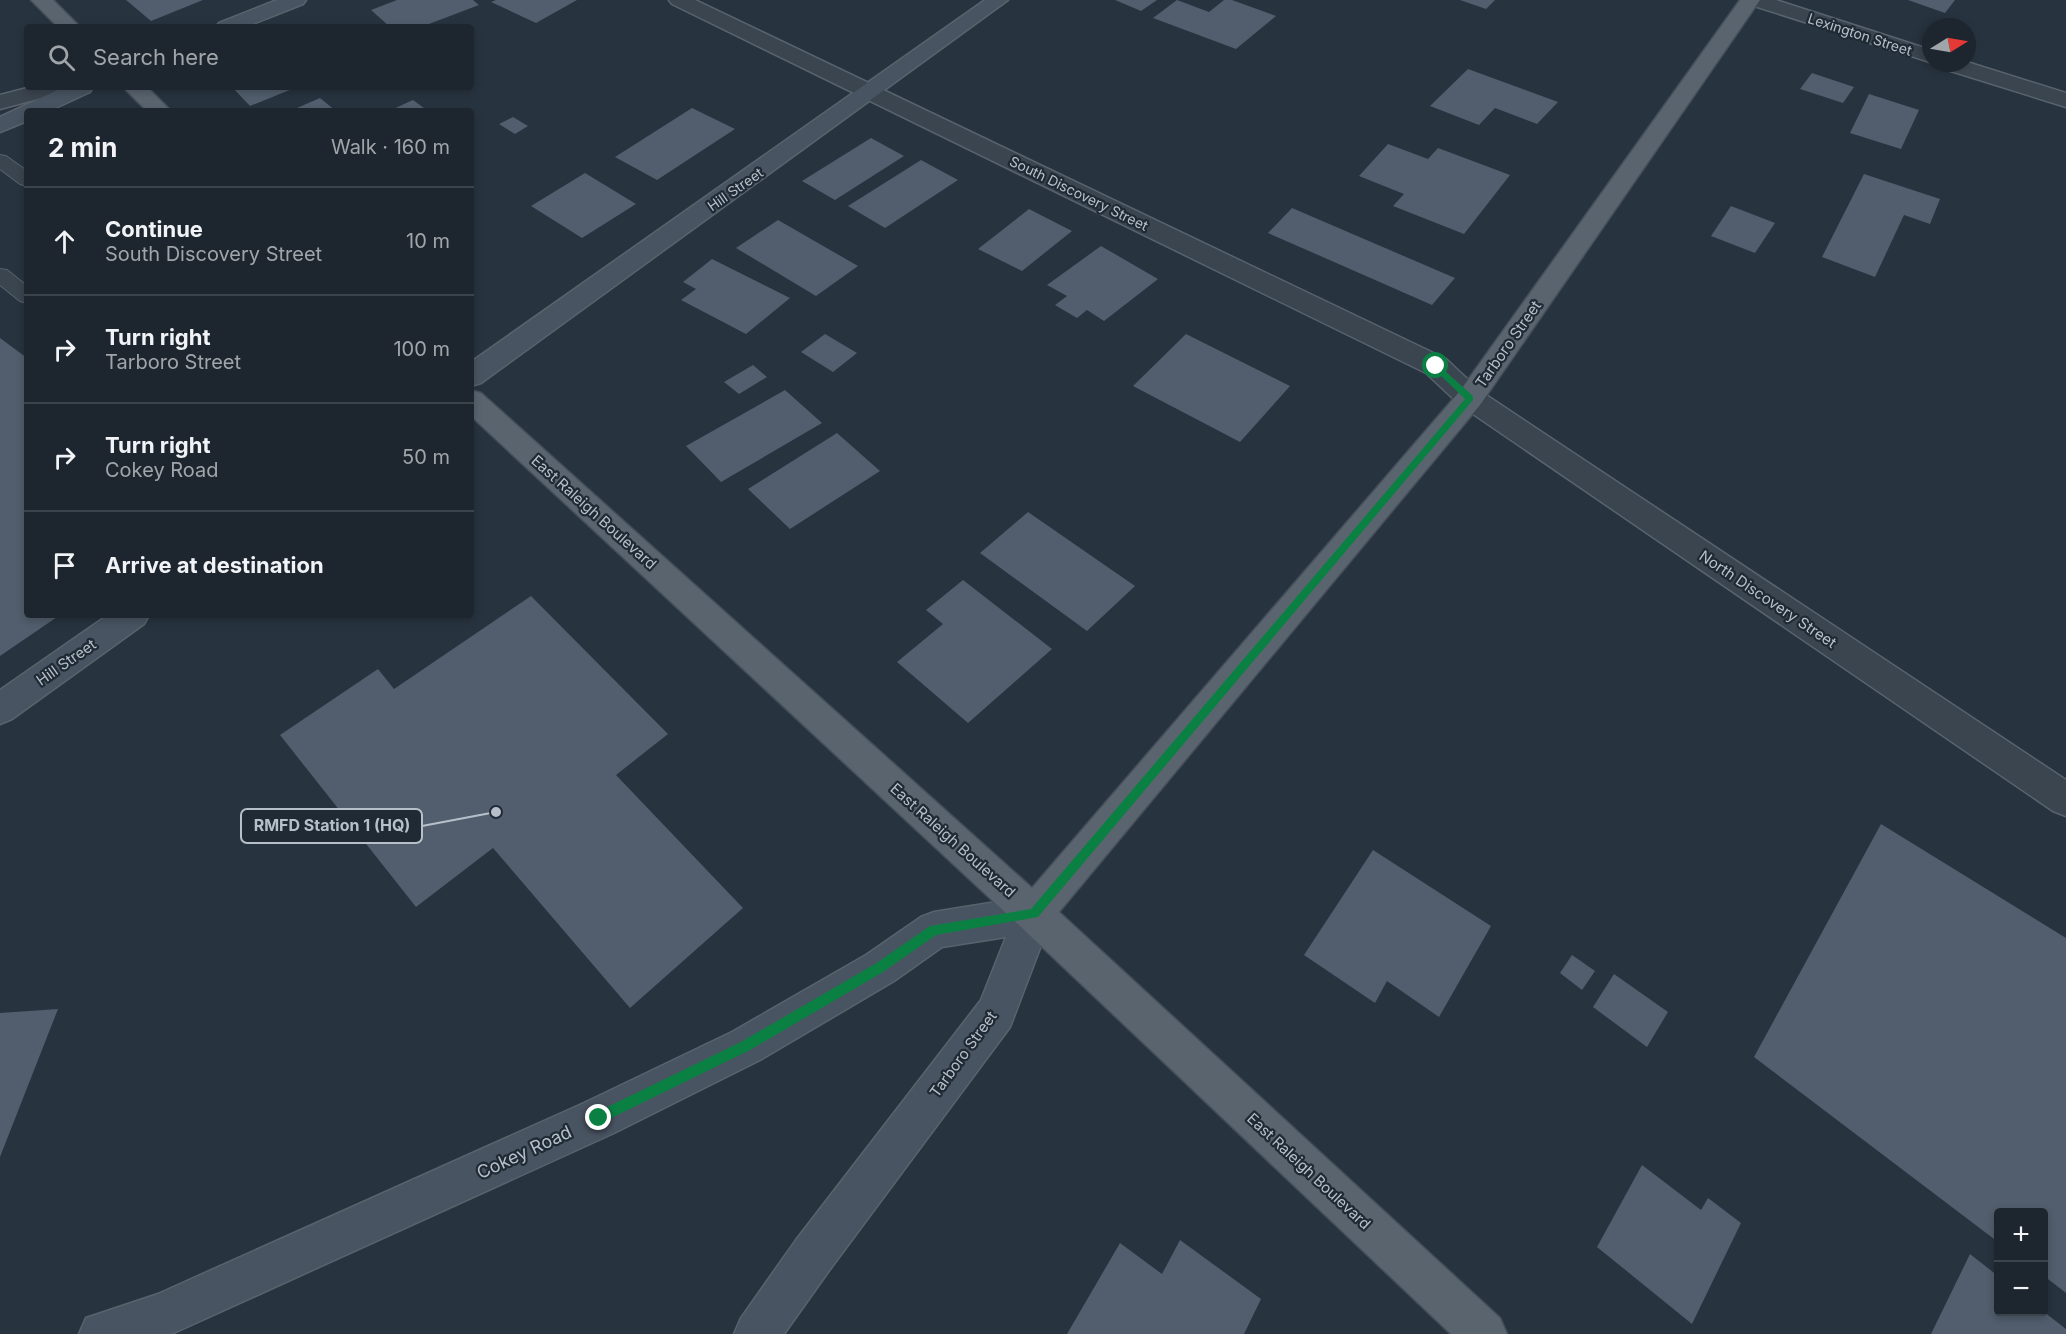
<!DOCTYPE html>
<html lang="en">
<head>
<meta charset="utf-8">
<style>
  body { margin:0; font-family:Inter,sans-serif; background:#252e37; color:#f1f3f6 }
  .controls { position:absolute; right:18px; bottom:18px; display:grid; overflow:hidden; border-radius:6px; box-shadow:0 3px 9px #0003 }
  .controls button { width:54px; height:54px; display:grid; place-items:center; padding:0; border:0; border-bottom:2px solid #3b434b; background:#1d262f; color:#f1f3f6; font:30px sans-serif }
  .compass { position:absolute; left:1922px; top:18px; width:54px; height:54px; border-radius:50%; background:#1d262f; box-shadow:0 3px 9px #0003; rotate:79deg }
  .stop { position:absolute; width:18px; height:18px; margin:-14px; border:4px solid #0b8043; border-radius:50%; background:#fff }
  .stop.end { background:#0b8043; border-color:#fff; box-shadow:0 2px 6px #0008 }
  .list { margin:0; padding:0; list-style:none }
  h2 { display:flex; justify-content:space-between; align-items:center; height:78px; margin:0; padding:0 24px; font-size:26px }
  h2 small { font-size:20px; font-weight:400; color:#a0a5aa }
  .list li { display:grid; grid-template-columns:39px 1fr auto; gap:18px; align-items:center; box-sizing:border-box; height:108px; padding:0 24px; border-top:2px solid #3b434b }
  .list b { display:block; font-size:22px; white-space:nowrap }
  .list p { margin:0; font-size:20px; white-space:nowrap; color:#a0a5aa }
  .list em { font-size:20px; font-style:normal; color:#a0a5aa }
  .icon { flex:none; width:33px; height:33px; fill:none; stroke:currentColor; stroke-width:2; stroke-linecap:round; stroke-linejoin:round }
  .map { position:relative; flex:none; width:2066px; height:1334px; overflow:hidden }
  .search { position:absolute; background:#1d262f; box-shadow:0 3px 9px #0003; left:24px; top:24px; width:450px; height:66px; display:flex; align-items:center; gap:15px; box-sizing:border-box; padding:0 21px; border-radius:6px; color:#a0a5aa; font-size:22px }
  .panel { position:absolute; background:#1d262f; box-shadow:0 3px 9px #0003; left:24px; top:108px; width:450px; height:510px; border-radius:6px }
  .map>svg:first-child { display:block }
  .building { fill:#525e6d }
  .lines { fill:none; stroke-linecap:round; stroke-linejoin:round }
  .lane-casing { stroke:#58636d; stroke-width:2 }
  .street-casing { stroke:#58636d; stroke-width:3 }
  .secondary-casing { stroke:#58636d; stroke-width:3 }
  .primary-casing { stroke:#444e59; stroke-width:3 }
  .lane { fill:#3b454f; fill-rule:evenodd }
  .street { fill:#3b454f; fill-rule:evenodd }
  .secondary { fill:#495462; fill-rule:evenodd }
  .primary { fill:#59646f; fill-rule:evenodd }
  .route { fill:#0b8043 }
  .labels { text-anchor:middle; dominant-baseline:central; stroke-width:4.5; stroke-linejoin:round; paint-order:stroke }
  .far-street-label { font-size:14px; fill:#b7c0ca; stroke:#1f2a35 }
  .street-label { font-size:15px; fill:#b7c0ca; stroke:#1f2a35 }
  .near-street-label { font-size:18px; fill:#b7c0ca; stroke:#1f2a35 }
  .leader { fill:none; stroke:#b7c0ca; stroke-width:2 }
  .callout-dot { fill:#b7c0ca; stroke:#1f2a35; stroke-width:2 }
  .callout { fill:#1f2a35; stroke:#b7c0ca; stroke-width:2 }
  .callout-label { font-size:16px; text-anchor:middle; font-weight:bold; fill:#b7c0ca }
</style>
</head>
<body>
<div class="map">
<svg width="2066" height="1334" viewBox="0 0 2066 1334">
  <rect width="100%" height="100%" fill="#27333f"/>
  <!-- building -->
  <path class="building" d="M 126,0 L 203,0 L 151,21 Z
    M 397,0 L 473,0 L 479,5 L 421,27 L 390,27 L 371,10 Z
    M 496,0 L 577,0 L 536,23 L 491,2 Z
    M 1115,0 L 1157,0 L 1141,11 Z
    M 1177,0 L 1209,12 L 1224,0 L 1232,0 L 1276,16 L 1236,49 L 1153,18 Z
    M 1460,0 L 1495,0 L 1486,9 Z
    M 1908,0 L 1955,0 L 1945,13 Z
    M 1468,69 L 1558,102 L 1537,124 L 1495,108 L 1479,125 L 1430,106 Z
    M 1812,73 L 1854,87 L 1843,103 L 1800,89 Z
    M 232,87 L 297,87 L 250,106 Z
    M 1869,94 L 1919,110 L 1901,149 L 1850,133 Z
    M 320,98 L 336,111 L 290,111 Z
    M 413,100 L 428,111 L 389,111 Z
    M 692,108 L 735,129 L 657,180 L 615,157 Z
    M 513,117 L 528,126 L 515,134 L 499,124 Z
    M 871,138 L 904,156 L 835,200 L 802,181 Z
    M 1388,144 L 1428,159 L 1438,148 L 1510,175 L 1464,234 L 1393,206 L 1404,194 L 1359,176 Z
    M 921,160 L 958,180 L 885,228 L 848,206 Z
    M 585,173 L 636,204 L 582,238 L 531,206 Z
    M 1864,174 L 1940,199 L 1930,224 L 1904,215 L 1875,277 L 1822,257 Z
    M 1731,206 L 1775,223 L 1755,253 L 1711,236 Z
    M 1292,208 L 1455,278 L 1432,305 L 1268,233 Z
    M 1029,209 L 1072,231 L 1022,271 L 978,249 Z
    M 778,220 L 858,266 L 816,296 L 736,248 Z
    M 1101,246 L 1158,279 L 1104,321 L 1087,310 L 1077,318 L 1055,305 L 1067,296 L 1047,285 Z
    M 712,259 L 790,298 L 746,334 L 681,300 L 696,289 L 683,282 Z
    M 825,334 L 857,353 L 833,372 L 801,352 Z
    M 1186,334 L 1290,386 L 1240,442 L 1133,386 Z
    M 0,338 L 27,358 L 27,615 L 60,615 L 0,656 Z
    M 753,365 L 767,377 L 739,394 L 724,382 Z
    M 785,390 L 822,423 L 721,482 L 686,446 Z
    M 837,433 L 880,471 L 790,529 L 748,489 Z
    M 1028,512 L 1135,586 L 1087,631 L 980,553 Z
    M 963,580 L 1052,649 L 968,723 L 897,662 L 943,624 L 926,610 Z
    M 531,596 L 668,734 L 616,775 L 743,908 L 630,1008 L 493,848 L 416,907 L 280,735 L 378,669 L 394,689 Z
    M 1881,824 L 2066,938 L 2066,1293 L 2044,1276 L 2044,1212 L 1998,1212 L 1998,1242 L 1754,1057 Z
    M 1373,850 L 1491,926 L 1439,1017 L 1387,981 L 1375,1003 L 1304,955 Z
    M 1572,955 L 1595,971 L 1582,990 L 1560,973 Z
    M 1614,974 L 1668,1012 L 1647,1047 L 1593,1007 Z
    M 58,1009 L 0,1157 L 0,1013 Z
    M 1642,1165 L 1701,1210 L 1708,1198 L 1741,1223 L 1692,1324 L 1597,1247 Z
    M 1180,1240 L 1261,1299 L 1244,1334 L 1067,1334 L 1120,1243 L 1162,1274 Z
    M 1970,1254 L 1998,1276 L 1998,1312 L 2044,1312 L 2066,1329 L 2066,1334 L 1931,1334 Z"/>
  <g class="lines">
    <defs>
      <path id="lane" d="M 0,155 L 6,156 L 27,171 L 27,186 L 20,184 L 0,169 Z
        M 0,269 L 7,270 L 27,286 L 27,303 L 20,301 L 0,285 Z"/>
      <path id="street" d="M 669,0 L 695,0 L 1446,359 L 1480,391 L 2066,780 L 2066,816 L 2053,811 L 1460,405 L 1426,373 L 672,4 Z
        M 1745,0 L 1776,0 L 1931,50 L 1933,63 L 1748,4 Z
        M 1967,62 L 2066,93 L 2066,107 L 1941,68 L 1938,63 Z
        M 31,87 L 67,87 L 64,92 L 0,109 L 0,95 Z"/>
      <path id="secondary" d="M 277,0 L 306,0 L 303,4 L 245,27 L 216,27 L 219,23 Z
        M 985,0 L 1008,0 L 481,383 L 471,386 L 471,362 Z
        M 64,87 L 93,87 L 90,92 L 49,111 L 27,111 L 27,121 L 0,132 L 0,117 Z
        M 108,615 L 149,615 L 144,624 L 12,719 L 0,724 L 0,690 Z
        M 1034,896 L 1047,901 L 1053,914 L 1010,1027 L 828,1272 L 784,1334 L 734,1334 L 741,1318 L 796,1240 L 981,1000 L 1006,937 L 942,947 L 894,981 L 760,1060 L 614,1133 L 178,1331 L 171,1334 L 79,1334 L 86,1318 L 158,1294 L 584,1103 L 732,1032 L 866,955 L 921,917 L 934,912 Z"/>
      <path id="primary" d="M 31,0 L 53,0 L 80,27 L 58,27 Z
        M 1740,0 L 1760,0 L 1480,405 L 1059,912 L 1500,1318 L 1507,1334 L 1451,1334 L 1021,927 L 471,416 L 471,390 L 481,393 L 1032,888 L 1460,391 Z
        M 123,87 L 147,87 L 171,111 L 147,111 Z"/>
    </defs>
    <!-- lane casing -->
    <use href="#lane" class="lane-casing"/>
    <!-- street casing -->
    <use href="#street" class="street-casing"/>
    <!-- secondary casing -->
    <use href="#secondary" class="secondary-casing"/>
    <!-- primary casing -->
    <use href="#primary" class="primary-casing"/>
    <!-- lane -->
    <use href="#lane" class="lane"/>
    <!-- street -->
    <use href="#street" class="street"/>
    <!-- secondary -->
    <use href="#secondary" class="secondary"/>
    <!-- primary -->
    <use href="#primary" class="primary"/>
  </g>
  <!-- route -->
  <path class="route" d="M 1436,363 L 1473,396 L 1473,400 L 1038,917 L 936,935 L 883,972 L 750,1050 L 603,1122 L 595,1122 L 595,1113 L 741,1042 L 875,964 L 930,926 L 1031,909 L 1465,399 L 1433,368 L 1433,364 Z"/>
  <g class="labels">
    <!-- far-street labels -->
    <g class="far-street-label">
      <text transform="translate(1860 34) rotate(18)">Lexington Street</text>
      <text transform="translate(735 189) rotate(-35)">Hill Street</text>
      <text transform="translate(1079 193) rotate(26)">South Discovery Street</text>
    </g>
    <!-- street labels -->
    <g class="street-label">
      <text transform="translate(1508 344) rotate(-55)">Tarboro Street</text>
      <text transform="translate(594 512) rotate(42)">East Raleigh Boulevard</text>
      <text transform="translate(1768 599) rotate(34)">North Discovery Street</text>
      <text transform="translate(66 662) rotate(-35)">Hill Street</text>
      <text transform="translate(953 840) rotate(42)">East Raleigh Boulevard</text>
      <text transform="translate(963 1054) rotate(-54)">Tarboro Street</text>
      <text transform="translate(1309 1171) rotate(43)">East Raleigh Boulevard</text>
    </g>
    <!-- near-street labels -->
    <g class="near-street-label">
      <text transform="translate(524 1152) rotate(-25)">Cokey Road</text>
    </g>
  </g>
  <!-- callouts -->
  <path class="leader" d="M496 812L422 826"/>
  <circle class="callout-dot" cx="496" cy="812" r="6"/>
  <rect class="callout" x="241" y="809" width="181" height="34" rx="6"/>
  <g class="callout-label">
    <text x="332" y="831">RMFD Station 1 (HQ)</text>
  </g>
</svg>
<div class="controls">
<button>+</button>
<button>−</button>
</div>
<svg class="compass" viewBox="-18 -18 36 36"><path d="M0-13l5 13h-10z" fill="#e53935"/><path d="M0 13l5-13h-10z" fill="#a0a5aa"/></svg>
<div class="stop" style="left:1436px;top:366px"></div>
<div class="stop end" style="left:599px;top:1118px"></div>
<div class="search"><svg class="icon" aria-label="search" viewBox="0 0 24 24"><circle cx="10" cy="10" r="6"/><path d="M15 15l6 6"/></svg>Search here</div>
<section class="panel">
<h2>2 min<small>Walk · 160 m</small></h2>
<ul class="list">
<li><svg class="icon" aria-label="ahead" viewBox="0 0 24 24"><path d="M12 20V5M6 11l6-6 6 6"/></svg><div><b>Continue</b><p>South Discovery Street</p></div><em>10 m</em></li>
<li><svg class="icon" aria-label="right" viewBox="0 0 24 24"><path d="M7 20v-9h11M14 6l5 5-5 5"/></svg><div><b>Turn right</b><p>Tarboro Street</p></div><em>100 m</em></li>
<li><svg class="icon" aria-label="right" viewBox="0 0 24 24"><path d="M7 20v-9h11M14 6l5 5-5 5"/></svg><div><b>Turn right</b><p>Cokey Road</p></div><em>50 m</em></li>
<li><svg class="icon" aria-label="arrive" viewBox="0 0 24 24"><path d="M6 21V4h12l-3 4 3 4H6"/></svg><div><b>Arrive at destination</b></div></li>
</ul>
</section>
</div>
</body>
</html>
